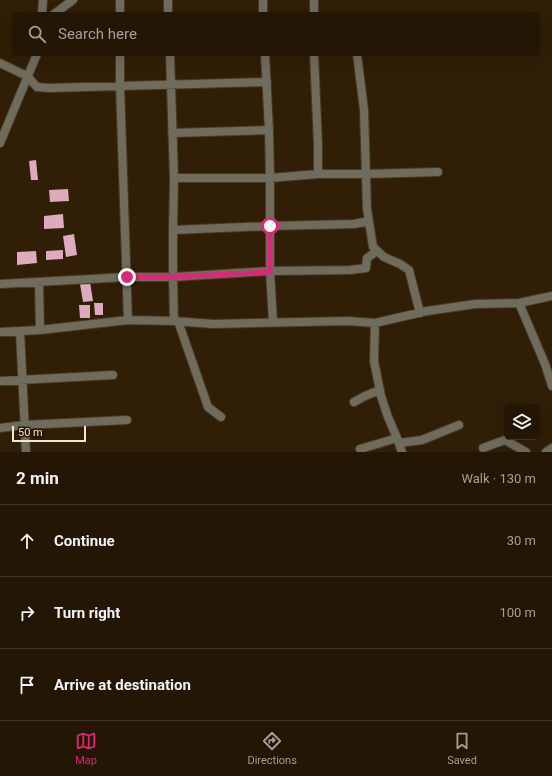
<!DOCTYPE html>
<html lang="en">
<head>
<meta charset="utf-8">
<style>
  body { margin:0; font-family:Roboto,sans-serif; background:#302313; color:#f1f3f6 }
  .controls { position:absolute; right:12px; bottom:12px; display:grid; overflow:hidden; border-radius:6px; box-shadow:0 4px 16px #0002 }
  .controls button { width:36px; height:36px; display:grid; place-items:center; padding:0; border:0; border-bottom:1px solid #413526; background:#241604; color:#f1f3f6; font:20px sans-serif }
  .scale { position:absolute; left:12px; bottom:10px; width:74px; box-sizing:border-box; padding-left:4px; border:2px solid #f3e6d8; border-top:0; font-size:11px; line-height:14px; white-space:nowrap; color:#f3e6d8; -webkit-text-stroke:3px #261400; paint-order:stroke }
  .stop { position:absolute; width:12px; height:12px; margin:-9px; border:3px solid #db2777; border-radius:50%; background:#fff }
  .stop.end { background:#db2777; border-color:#fff; box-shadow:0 1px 4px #0008 }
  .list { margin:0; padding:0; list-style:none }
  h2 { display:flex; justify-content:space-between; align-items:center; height:52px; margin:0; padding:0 16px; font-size:17px }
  h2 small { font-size:13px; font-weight:400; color:#a39f9a }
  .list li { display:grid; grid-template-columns:26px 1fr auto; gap:12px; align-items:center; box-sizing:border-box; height:72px; padding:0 16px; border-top:1px solid #413526 }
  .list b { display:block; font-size:15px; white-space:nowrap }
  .list em { font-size:13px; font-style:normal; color:#a39f9a }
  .icon { flex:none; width:22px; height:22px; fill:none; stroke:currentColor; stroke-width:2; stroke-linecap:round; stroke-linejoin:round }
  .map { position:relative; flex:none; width:552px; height:452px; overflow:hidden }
  .search { position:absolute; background:#241604; box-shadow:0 4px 16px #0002; left:12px; right:12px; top:12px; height:44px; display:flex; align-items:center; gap:10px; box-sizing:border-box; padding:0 14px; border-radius:6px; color:#a39f9a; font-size:15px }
  .sheet { height:268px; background:#241604 }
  nav { display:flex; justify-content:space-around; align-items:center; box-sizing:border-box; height:56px; border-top:1px solid #413526; background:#241604; font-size:11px; color:#a39f9a }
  nav a { display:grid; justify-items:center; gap:2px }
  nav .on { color:#db2777 }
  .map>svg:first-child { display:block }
  .building { fill:#deaabe }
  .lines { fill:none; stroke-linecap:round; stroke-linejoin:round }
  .minor-casing { stroke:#4b3a23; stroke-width:10 }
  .minor { stroke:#6f6c5e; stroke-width:8 }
  .route { stroke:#db2777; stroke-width:5 }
</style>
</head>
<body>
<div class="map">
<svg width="552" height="452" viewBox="0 0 552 452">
  <rect width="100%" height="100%" fill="#301e06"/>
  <!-- building -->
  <path class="building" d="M 36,160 L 38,180 L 31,180 L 29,161 Z
    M 68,189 L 69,201 L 50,202 L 49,190 Z
    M 63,214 L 64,228 L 44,229 L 44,216 Z
    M 74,234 L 77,255 L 66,257 L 63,236 Z
    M 63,250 L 63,259 L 46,260 L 46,251 Z
    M 36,251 L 37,263 L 17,265 L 17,252 Z
    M 90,282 L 93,301 L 83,302 L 80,284 Z
    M 94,303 L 103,303 L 103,315 L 95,315 Z
    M 79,305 L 90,305 L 90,318 L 80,318 Z"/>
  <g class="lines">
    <defs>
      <path id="minor" d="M 168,0 L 168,14
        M 42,14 L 43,0
        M 54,14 L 73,0
        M 120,14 L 120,0
        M 263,14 L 263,0
        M 314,14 L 314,0
        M 120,54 L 120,86 L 128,320
        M 170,54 L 174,178 L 173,230 L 173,277 L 174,321
        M 265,54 L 269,130 L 270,178 L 270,271 L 273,322
        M 314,54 L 318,145 L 318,174
        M 357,54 L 364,110 L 367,209 L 373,247 L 384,257 L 400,264 L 409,270 L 420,313
        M 0,63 L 27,76 L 37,87 L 49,88 L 267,82
        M 172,133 L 269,130
        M 0,143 L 37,54
        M 174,178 L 270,178 L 318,174 L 365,174 L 438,172
        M 173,230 L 270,226 L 354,224 L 369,221
        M 39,282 L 40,330
        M 0,284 L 127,277 L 173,277 L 270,271 L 350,270 L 366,268 L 367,258 L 377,251
        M 519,303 L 545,364 L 552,386
        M 178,321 L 208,407 L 221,417
        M 375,323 L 374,361 L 381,396 L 388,417 L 397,438 L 402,452
        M 20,331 L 26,452
        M 0,332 L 40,330 L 128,320 L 174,321 L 213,324 L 348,321 L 375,323 L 427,311 L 475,304 L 519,303 L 552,296
        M 0,381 L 113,375
        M 354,402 L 365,396 L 380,390
        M 0,428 L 24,425 L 127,420
        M 399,443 L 422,440 L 459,425
        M 483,448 L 505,440 L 526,452
        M 360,449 L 397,438
        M 546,452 L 552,448"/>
    </defs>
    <!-- minor casing -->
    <use href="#minor" class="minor-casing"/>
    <!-- minor -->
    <use href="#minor" class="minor"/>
  </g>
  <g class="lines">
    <!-- route -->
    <path class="route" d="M 127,277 L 173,277 L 270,272 L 270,226"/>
  </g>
</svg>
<div class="controls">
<button><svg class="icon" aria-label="layers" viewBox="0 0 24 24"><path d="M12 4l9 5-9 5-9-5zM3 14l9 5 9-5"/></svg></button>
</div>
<div class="scale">50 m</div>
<div class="stop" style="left:270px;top:226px"></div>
<div class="stop end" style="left:127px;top:277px"></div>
<div class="search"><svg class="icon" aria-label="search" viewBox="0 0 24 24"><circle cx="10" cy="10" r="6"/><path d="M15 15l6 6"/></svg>Search here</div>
</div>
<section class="sheet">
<h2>2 min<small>Walk · 130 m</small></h2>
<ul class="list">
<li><svg class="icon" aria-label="ahead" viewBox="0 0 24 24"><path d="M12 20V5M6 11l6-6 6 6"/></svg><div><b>Continue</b></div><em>30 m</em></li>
<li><svg class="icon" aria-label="right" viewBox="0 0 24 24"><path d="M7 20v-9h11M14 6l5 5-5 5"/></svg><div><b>Turn right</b></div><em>100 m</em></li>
<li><svg class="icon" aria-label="arrive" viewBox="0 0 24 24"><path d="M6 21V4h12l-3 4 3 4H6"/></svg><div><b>Arrive at destination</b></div></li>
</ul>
</section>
<nav>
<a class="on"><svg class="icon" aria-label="map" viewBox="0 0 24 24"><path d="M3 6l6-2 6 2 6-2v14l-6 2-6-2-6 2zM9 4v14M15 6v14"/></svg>Map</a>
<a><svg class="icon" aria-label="directions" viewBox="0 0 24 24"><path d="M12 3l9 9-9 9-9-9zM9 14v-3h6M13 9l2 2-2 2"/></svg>Directions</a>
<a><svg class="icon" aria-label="saved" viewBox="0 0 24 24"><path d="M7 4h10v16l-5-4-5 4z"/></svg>Saved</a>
</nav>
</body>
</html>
